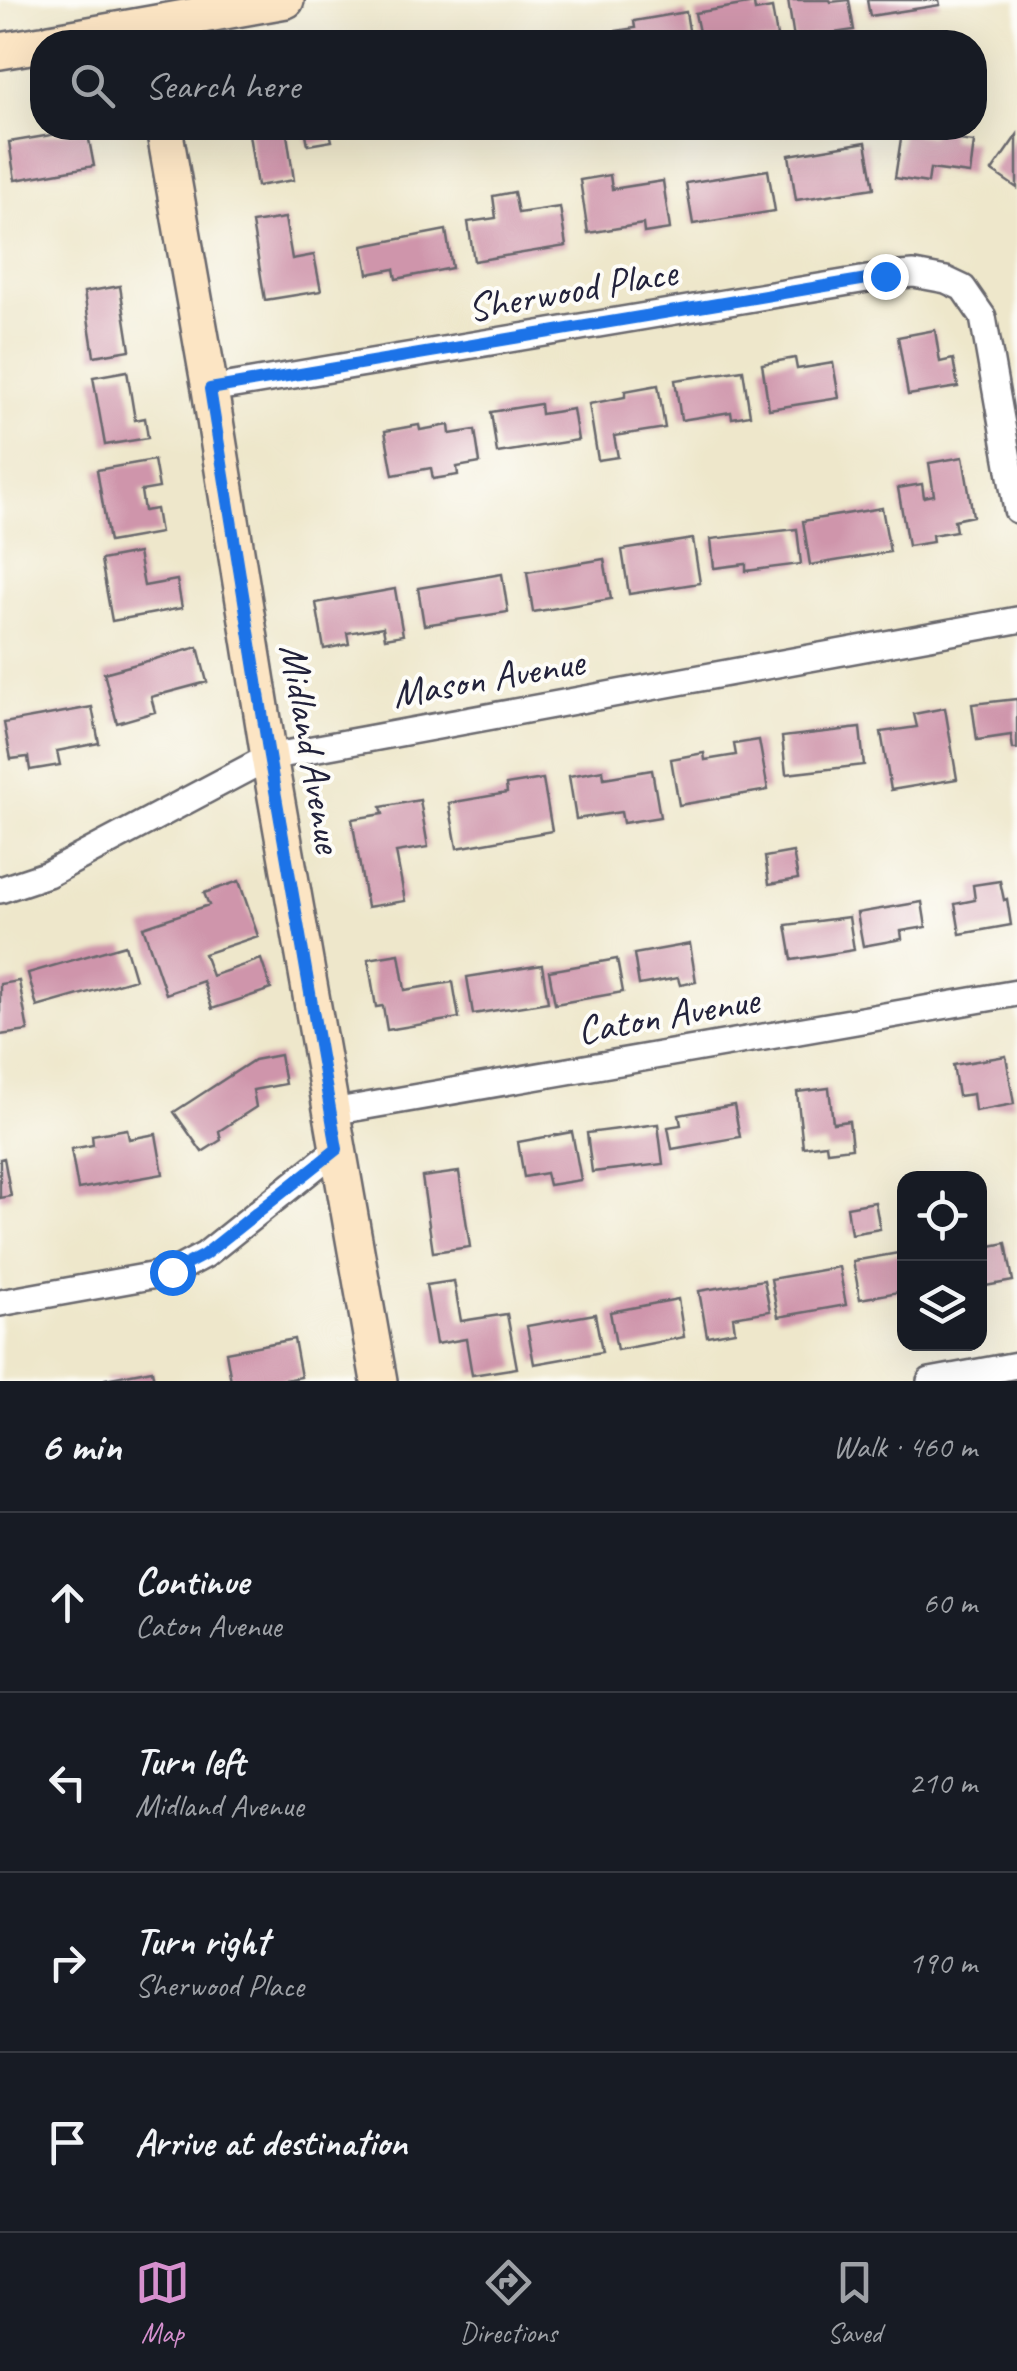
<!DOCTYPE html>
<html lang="en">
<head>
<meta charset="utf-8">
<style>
  body { margin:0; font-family:Caveat,sans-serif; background:#20242c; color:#f1f3f6 }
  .controls { position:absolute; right:30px; bottom:30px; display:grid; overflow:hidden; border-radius:20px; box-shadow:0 10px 40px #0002 }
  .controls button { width:90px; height:90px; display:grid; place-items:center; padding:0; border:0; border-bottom:2px solid #363941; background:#171b24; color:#f1f3f6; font:50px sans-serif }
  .stop { position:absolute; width:30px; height:30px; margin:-22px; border:8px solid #1a73e8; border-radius:50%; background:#fff }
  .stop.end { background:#1a73e8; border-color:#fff; box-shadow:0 2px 10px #0008 }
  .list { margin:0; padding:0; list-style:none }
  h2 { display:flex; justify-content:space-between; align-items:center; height:130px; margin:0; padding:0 40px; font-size:42px }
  h2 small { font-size:32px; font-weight:400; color:#9ea1a6 }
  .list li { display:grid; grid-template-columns:65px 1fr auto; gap:30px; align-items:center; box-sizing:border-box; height:180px; padding:0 40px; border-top:2px solid #363941 }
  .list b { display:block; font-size:38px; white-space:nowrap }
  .list p { margin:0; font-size:32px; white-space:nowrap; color:#9ea1a6 }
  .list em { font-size:32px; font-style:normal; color:#9ea1a6 }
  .icon { flex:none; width:55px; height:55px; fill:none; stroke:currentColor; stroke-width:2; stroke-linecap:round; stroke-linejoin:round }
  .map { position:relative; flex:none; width:1017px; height:1381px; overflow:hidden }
  .search { position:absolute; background:#171b24; box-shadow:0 10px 40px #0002; left:30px; right:30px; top:30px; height:110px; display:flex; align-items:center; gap:25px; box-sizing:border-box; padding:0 35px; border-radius:40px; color:#9ea1a6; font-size:38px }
  .sheet { height:850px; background:#171b24 }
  nav { display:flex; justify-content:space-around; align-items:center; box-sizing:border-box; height:140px; border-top:2px solid #363941; background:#171b24; font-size:28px; color:#9ea1a6 }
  nav a { display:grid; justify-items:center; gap:5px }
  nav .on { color:#d690ce }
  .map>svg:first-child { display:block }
  .building { fill:#cf95ab }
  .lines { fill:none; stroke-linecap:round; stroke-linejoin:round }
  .street-casing { stroke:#69676d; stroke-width:30 }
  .secondary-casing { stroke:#69676d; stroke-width:40 }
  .street { stroke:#fff; stroke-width:25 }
  .secondary { stroke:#fce5c4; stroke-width:35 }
  .route { stroke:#1a73e8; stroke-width:12 }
  .labels { text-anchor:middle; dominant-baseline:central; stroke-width:8; stroke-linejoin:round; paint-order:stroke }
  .street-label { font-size:40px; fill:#22223b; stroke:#fdfcf7 }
</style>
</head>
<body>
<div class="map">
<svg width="1017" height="1381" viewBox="0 0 1017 1381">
  <rect width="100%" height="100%" fill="#fdfcf7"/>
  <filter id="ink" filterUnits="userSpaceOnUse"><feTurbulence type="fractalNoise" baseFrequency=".01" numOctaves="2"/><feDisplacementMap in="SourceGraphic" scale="20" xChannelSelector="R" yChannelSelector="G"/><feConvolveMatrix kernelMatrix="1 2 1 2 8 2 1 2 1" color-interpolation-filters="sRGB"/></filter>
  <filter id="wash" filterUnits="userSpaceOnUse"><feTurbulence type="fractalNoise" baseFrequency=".0048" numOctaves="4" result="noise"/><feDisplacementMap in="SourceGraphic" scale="40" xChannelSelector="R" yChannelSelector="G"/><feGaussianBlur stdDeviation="2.25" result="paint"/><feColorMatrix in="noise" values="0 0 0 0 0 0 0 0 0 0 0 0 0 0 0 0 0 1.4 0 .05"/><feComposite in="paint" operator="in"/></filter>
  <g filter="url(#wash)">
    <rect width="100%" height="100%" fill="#eee7cb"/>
    <g id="blocks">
      <!-- building -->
      <path class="building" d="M 788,0 L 830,0 L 831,2 L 849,0 L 854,30 L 794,39 Z
        M 867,0 L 939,0 L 940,5 L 870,16 Z
        M 754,3 L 755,11 L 772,8 L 778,42 L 701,42 L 695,13 Z
        M 686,12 L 691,42 L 617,42 L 616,31 L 635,28 L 634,21 Z
        M 610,32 L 612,42 L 560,42 L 560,41 Z
        M 248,128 L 286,128 L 294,180 L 257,186 Z
        M 305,128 L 329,128 L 332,141 L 308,145 Z
        M 933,128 L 951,130 L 950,139 L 974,142 L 970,174 L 930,169 L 928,183 L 895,178 L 902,132 L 932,137 Z
        M 87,129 L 94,166 L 15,180 L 9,142 Z
        M 1017,135 L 1017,188 L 992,171 Z
        M 866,142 L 874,188 L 796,200 L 789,155 Z
        M 768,170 L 775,211 L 693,224 L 686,183 Z
        M 610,175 L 612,189 L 663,181 L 670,229 L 644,233 L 643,224 L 588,233 L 580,180 Z
        M 514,192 L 518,213 L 560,207 L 566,246 L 474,261 L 468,222 L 496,218 L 493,196 Z
        M 285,218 L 292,259 L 314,255 L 321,291 L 265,300 L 252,223 Z
        M 446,230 L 452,268 L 396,279 L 394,269 L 368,274 L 363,246 Z
        M 120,286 L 130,350 L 94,356 L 84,292 Z
        M 935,330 L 940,362 L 953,359 L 958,387 L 908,395 L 898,337 Z
        M 795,358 L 797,369 L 833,363 L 839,398 L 769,409 L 762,364 Z
        M 743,370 L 750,415 L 732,418 L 731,412 L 681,420 L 675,380 Z
        M 127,371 L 135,420 L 145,418 L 148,438 L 105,445 L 93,377 Z
        M 658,385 L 665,428 L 614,436 L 618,457 L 598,460 L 589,404 L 625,397 L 625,391 Z
        M 540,404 L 541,414 L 573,409 L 578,440 L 497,453 L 491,412 Z
        M 419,425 L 420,430 L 449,425 L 450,434 L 475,430 L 480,463 L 457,467 L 458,475 L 433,479 L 431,468 L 393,475 L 385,431 Z
        M 963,457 L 973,516 L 954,520 L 956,531 L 932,535 L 933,542 L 908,546 L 898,488 L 922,484 L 924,497 L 934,495 L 929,463 Z
        M 154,460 L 159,488 L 141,491 L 144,511 L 156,509 L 160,533 L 109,542 L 97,470 Z
        M 882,508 L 890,552 L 810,565 L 803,521 Z
        M 797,529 L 801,564 L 746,571 L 746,564 L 714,568 L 711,539 Z
        M 693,539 L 700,583 L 629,594 L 622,550 Z
        M 138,553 L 144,586 L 177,580 L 182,608 L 112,621 L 101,560 Z
        M 604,559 L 611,599 L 533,612 L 527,572 Z
        M 502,574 L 508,612 L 424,625 L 418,588 Z
        M 395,589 L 403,635 L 385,638 L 383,627 L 347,633 L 349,644 L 324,649 L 316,603 Z
        M 198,647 L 207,682 L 151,697 L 155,712 L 117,723 L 104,673 Z
        M 1017,699 L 1017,749 L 1013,749 L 1011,735 L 977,740 L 972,704 Z
        M 92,707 L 99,743 L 57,751 L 60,765 L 30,770 L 28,757 L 11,759 L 4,723 Z
        M 945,708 L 957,779 L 891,790 L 881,732 L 917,727 L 914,714 Z
        M 860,728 L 864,765 L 786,774 L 782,737 Z
        M 759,740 L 768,790 L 679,805 L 671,759 L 704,753 L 705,760 L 736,755 L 734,744 Z
        M 603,770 L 604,778 L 652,770 L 660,817 L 623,823 L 621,812 L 576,819 L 569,776 Z
        M 543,779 L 552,831 L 457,848 L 449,803 L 507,793 L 506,785 Z
        M 420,800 L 428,847 L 396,852 L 405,901 L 367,907 L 352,819 L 383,814 L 381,807 Z
        M 793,852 L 798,879 L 769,884 L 765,857 Z
        M 239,881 L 258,936 L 204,954 L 212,976 L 261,959 L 271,989 L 212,1009 L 203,981 L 166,994 L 143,927 L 209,905 L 204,893 Z
        M 1000,881 L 1004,900 L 1007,899 L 1011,925 L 960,934 L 955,904 L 975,900 L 973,885 Z
        M 922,902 L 926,927 L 901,931 L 902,939 L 863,946 L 857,913 Z
        M 849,917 L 854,950 L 792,960 L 786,925 Z
        M 690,944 L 696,982 L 680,985 L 678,978 L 639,985 L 634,954 Z
        M 125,945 L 135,979 L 37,1007 L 28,973 Z
        M 399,954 L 405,990 L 453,982 L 459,1018 L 387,1030 L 383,1006 L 376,1007 L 368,959 Z
        M 617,959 L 623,992 L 555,1004 L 549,971 Z
        M 542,965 L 548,1002 L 473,1014 L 467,977 Z
        M 19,981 L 28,1031 L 0,1035 L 0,984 Z
        M 280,1055 L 285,1084 L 253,1090 L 256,1107 L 219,1131 L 221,1140 L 202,1152 L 174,1112 L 254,1060 Z
        M 1006,1056 L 1014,1104 L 975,1111 L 973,1094 L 958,1096 L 953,1065 Z
        M 829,1088 L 833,1123 L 849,1121 L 852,1148 L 827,1151 L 826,1144 L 803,1147 L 797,1092 Z
        M 734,1105 L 740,1137 L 672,1149 L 668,1127 L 681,1125 L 679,1115 Z
        M 658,1124 L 663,1164 L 592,1172 L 587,1133 Z
        M 127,1129 L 129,1139 L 156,1134 L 163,1174 L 78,1189 L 71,1149 L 93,1145 L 92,1135 Z
        M 572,1132 L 581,1180 L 549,1185 L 546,1173 L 524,1177 L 518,1142 Z
        M 4,1158 L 11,1196 L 0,1198 L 0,1159 Z
        M 459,1172 L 470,1247 L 433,1252 L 422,1177 Z
        M 875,1202 L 880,1229 L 851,1234 L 847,1207 Z
        M 1006,1243 L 1013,1281 L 980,1287 L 980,1248 Z
        M 904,1252 L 904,1291 L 860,1299 L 853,1261 Z
        M 839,1267 L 846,1305 L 778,1317 L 771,1279 Z
        M 764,1280 L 770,1311 L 733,1317 L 735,1331 L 707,1336 L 699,1291 Z
        M 454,1281 L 461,1321 L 507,1314 L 517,1368 L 472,1375 L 466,1339 L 436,1344 L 426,1285 Z
        M 678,1299 L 684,1337 L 617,1350 L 610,1312 Z
        M 595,1314 L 602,1352 L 534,1364 L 527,1326 Z
        M 294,1339 L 301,1377 L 280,1381 L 231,1381 L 226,1352 Z
        M 152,1370 L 154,1381 L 105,1381 L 105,1379 Z"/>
    </g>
  </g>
  <g filter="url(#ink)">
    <use href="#blocks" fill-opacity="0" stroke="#69676d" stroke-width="2.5"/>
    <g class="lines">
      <defs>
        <path id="street" d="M 210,389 L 885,276 L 914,274 L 946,280 L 963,288 L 983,317 L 1017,510
          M 0,890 L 48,874 L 269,757 L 1017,620
          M 332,1112 L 1017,993
          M 0,1303 L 173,1272 L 205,1255 L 337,1149
          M 930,1381 L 1017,1365"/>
        <path id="secondary" d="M 50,42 L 286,0
          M 0,51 L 42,44
          M 164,128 L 210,389 L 269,757 L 379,1381"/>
      </defs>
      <!-- street casing -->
      <use href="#street" class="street-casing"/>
      <!-- secondary casing -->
      <use href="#secondary" class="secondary-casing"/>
      <!-- street -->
      <use href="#street" class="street"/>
      <!-- secondary -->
      <use href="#secondary" class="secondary"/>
    </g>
  </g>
  <g class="lines" filter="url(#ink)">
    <!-- route -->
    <path class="route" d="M 172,1272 L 204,1255 L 337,1149 L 269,756 L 210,389 L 885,276"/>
  </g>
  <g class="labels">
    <!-- street labels -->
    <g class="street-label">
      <text transform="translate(572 290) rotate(-10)">Sherwood Place</text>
      <text transform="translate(488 678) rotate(-10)">Mason Avenue</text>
      <text transform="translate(311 748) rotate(80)">Midland Avenue</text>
      <text transform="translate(668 1015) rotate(-10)">Caton Avenue</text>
    </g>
  </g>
</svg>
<div class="controls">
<button><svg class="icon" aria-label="locate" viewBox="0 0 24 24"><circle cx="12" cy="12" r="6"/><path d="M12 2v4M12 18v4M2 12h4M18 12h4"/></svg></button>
<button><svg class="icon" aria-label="layers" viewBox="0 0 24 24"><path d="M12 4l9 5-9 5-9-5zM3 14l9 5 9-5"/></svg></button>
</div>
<div class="stop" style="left:172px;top:1272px"></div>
<div class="stop end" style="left:885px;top:276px"></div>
<div class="search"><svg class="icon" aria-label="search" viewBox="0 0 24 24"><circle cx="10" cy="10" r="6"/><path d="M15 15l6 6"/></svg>Search here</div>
</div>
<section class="sheet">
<h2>6 min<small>Walk · 460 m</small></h2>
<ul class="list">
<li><svg class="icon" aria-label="ahead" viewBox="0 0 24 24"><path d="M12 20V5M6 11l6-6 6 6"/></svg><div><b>Continue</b><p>Caton Avenue</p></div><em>60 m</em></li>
<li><svg class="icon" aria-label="left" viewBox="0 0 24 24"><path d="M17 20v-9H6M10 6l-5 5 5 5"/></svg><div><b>Turn left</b><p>Midland Avenue</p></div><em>210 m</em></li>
<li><svg class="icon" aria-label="right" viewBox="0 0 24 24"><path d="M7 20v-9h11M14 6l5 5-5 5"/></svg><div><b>Turn right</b><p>Sherwood Place</p></div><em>190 m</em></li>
<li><svg class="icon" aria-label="arrive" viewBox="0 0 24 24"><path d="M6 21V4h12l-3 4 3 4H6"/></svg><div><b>Arrive at destination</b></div></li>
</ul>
</section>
<nav>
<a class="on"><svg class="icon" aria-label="map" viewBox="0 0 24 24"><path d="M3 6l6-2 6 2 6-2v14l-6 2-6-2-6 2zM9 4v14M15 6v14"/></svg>Map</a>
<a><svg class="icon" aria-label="directions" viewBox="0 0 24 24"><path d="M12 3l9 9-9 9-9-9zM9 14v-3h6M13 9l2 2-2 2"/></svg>Directions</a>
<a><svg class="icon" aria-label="saved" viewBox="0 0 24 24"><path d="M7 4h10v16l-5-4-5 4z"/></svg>Saved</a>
</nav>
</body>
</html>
